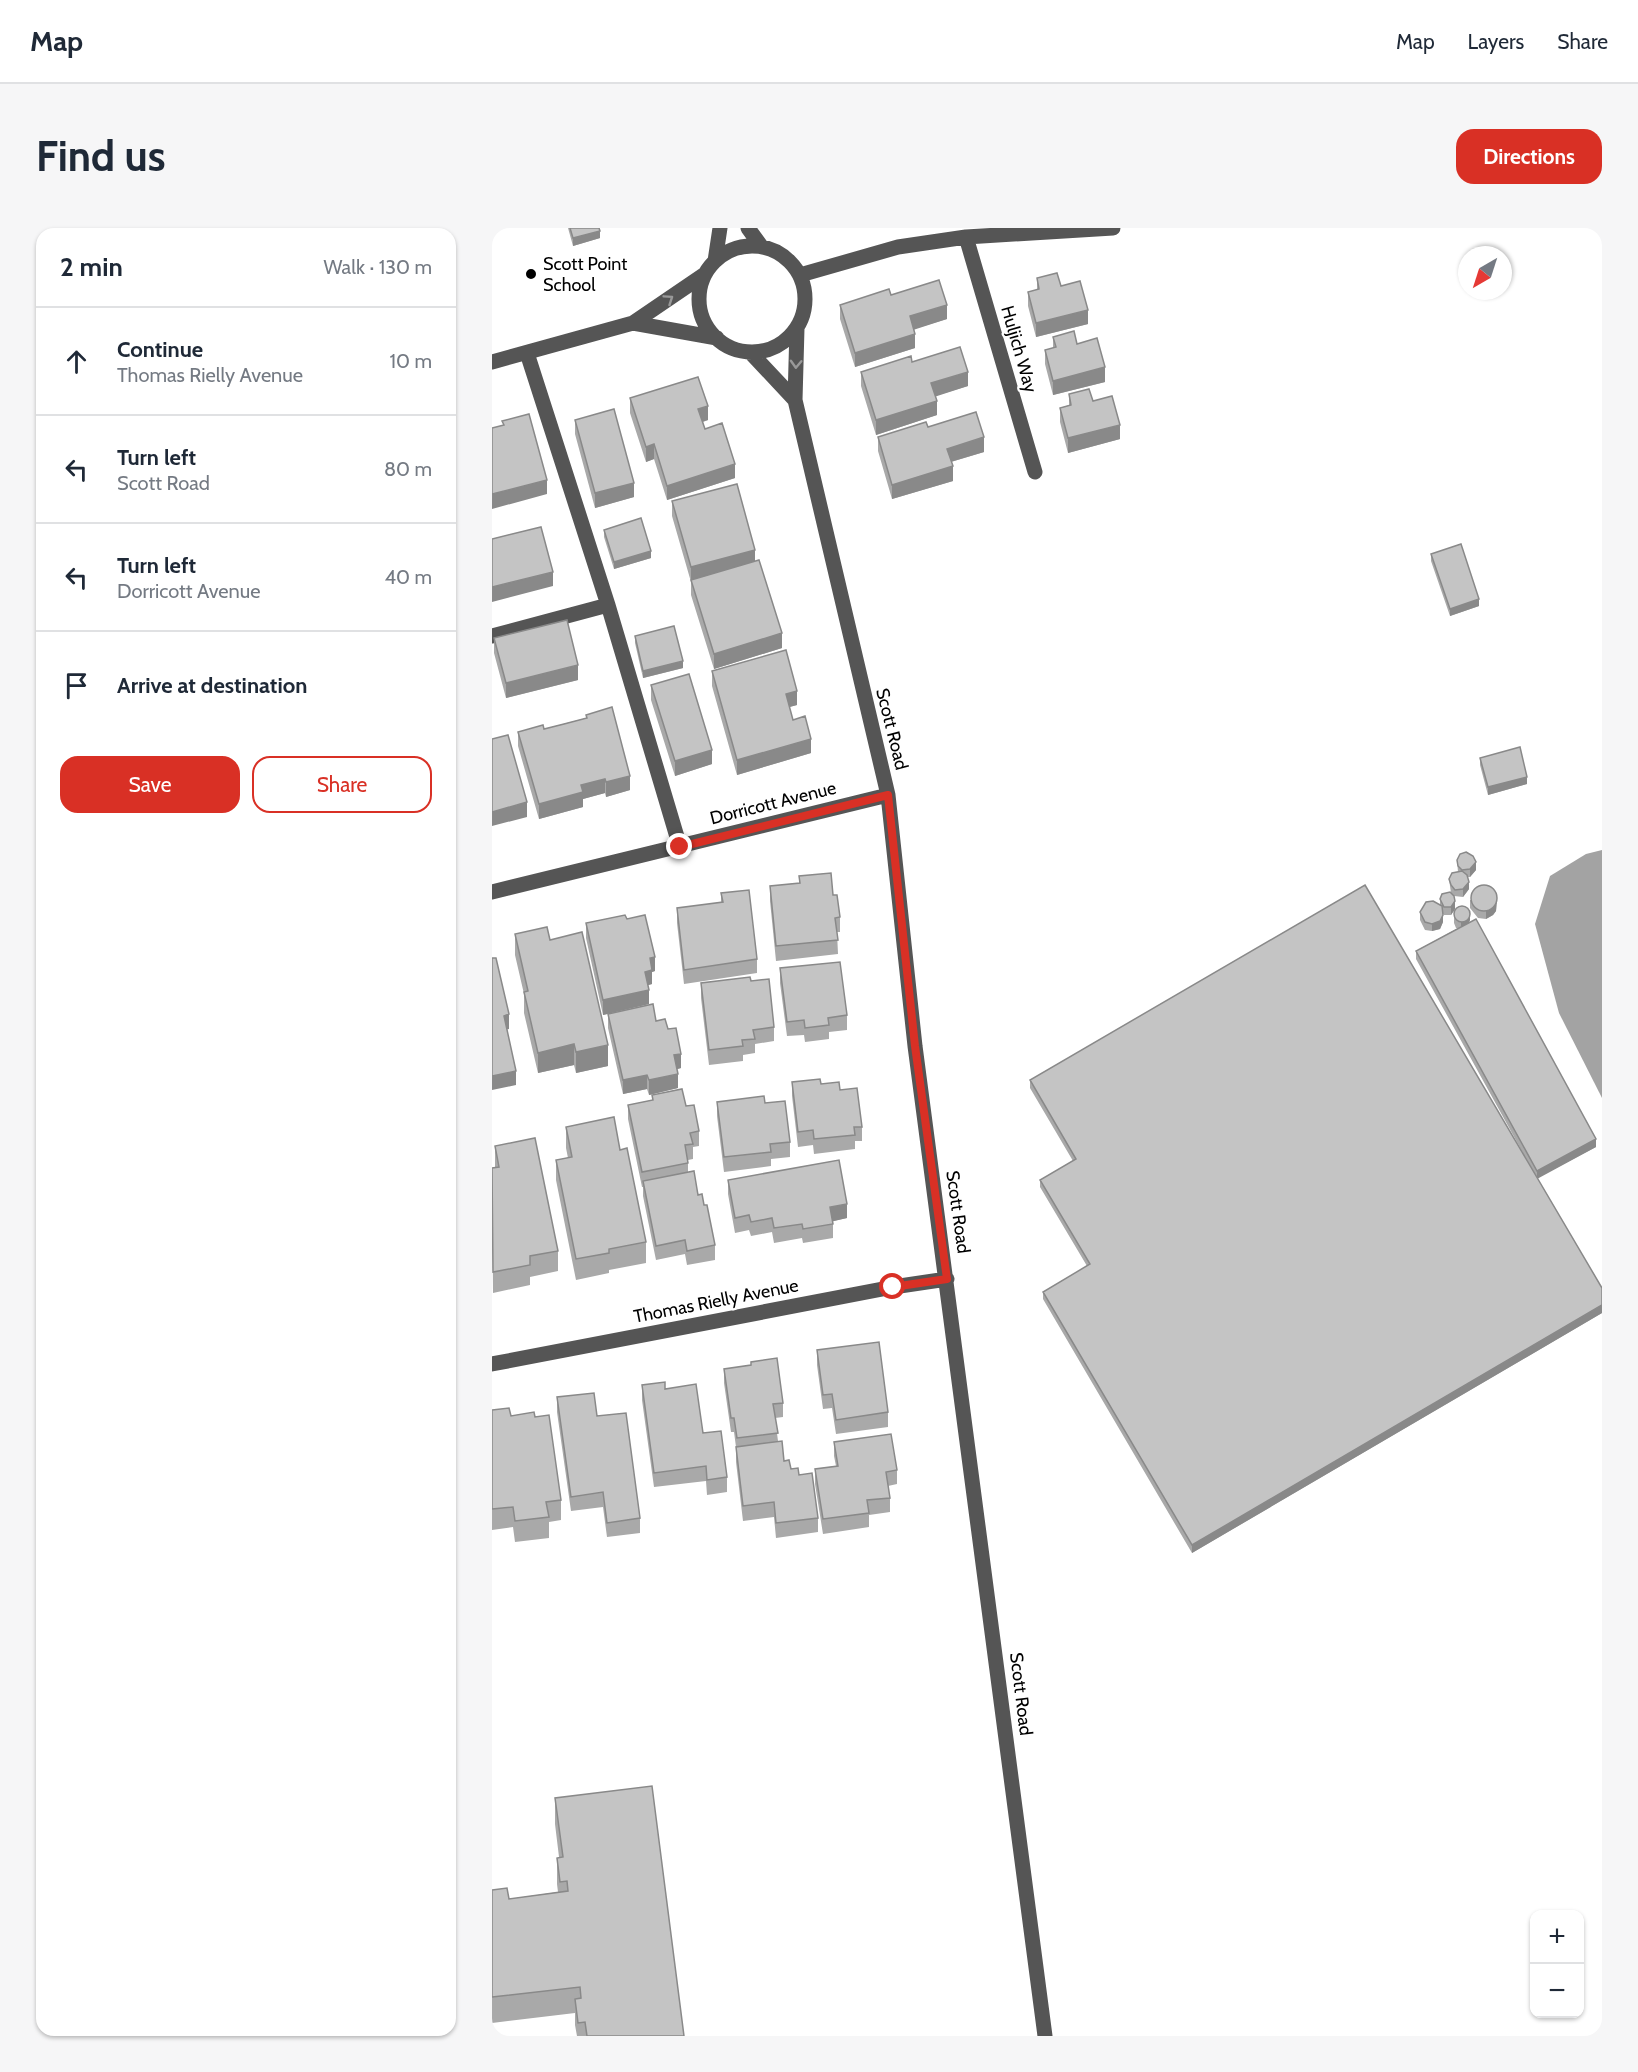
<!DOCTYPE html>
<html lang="en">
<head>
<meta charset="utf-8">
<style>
  body { margin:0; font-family:Cabin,sans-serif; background:#f6f6f7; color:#1f2937 }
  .controls { position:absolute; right:18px; bottom:18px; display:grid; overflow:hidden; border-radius:12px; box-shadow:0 2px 4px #0004 }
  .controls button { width:54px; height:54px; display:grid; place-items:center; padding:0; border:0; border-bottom:2px solid #e0e1e3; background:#fff; color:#1f2937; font:30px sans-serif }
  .compass { position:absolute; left:966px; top:18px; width:54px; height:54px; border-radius:50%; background:#fff; box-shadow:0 2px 4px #0004; rotate:219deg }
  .stop { position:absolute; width:18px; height:18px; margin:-14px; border:4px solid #d93025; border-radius:50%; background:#fff }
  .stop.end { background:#d93025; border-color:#fff; box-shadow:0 2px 6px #0008 }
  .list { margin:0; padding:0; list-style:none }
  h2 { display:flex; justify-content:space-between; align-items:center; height:78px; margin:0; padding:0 24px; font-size:26px }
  h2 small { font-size:20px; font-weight:400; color:#747a83 }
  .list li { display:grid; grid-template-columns:39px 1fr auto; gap:18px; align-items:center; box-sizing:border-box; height:108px; padding:0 24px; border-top:2px solid #e0e1e3 }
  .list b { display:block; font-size:22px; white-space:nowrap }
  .list p { margin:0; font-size:20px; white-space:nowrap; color:#747a83 }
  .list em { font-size:20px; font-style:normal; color:#747a83 }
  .actions { display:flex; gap:12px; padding:18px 24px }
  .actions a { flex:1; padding:14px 0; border:2px solid #d93025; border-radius:18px; text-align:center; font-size:21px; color:#d93025 }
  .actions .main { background:#d93025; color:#fff }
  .icon { flex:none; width:33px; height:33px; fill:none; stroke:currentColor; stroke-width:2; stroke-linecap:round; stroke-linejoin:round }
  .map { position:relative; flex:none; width:1110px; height:1808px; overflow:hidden; border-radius:18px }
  header { display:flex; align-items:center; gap:36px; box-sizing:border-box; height:84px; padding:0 30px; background:#fff; border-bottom:2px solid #e0e1e3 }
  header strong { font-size:28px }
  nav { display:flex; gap:33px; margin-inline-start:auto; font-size:21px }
  .intro { display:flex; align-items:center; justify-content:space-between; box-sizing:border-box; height:144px; padding:0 36px }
  h1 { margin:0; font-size:42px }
  .button { padding:15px 27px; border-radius:18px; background:#d93025; color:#fff; font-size:21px; font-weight:700 }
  main { display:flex; gap:36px; padding:0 36px }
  aside { flex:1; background:#fff; border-radius:18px; box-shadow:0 2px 4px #0004 }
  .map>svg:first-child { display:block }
  .water { fill:#a3a3a3 }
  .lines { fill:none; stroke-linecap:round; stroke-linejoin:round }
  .minor { stroke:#555; stroke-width:15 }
  .wall { fill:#a9a9a9 }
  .shaded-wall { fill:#898989 }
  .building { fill:#c4c4c4; stroke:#898989; stroke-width:1.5 }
  .oneway { stroke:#999 }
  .route { stroke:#d93025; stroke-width:8 }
  .poi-dot { fill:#000; stroke:#fff; stroke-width:2 }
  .labels { text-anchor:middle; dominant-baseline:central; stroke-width:4.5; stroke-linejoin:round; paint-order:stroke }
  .poi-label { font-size:18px; fill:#000; stroke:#fff; text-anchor:start }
  .street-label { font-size:18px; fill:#000; stroke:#fff }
</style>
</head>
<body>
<header>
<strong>Map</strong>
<nav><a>Map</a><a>Layers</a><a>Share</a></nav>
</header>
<div class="intro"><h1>Find us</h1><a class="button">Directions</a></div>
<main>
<aside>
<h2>2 min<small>Walk · 130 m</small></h2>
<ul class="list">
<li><svg class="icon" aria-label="ahead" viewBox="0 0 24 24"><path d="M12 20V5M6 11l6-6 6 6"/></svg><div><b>Continue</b><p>Thomas Rielly Avenue</p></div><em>10 m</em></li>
<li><svg class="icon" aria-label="left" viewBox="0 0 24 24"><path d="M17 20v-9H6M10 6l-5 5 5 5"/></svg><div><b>Turn left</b><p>Scott Road</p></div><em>80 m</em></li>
<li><svg class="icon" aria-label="left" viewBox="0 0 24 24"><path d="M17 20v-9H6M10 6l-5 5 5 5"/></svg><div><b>Turn left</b><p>Dorricott Avenue</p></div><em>40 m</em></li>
<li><svg class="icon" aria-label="arrive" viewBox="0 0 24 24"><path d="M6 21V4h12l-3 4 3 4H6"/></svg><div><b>Arrive at destination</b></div></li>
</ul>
<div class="actions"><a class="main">Save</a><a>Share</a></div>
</aside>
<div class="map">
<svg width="1110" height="1808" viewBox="0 0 1110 1808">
  <rect width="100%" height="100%" fill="#fff"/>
  <!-- water -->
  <path class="water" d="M 1110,622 L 1110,870 L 1067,785 L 1043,696 L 1058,648 L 1094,626 Z"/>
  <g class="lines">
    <!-- minor -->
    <path class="minor" d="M 256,0 L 269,18
      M 474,9 L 543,244
      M207 71a53 53 0 1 1 106 0a53 53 0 1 1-106 0Z
      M 223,33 L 228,0
      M 308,47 L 406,19 L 474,9 L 621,0
      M 141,95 L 225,110
      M 305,100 L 303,172 L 396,567 L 423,818 L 553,1808
      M 258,124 L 303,172
      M 35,125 L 116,377 L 188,619
      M 0,134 L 141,95 L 213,46
      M 0,408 L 116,377
      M 0,664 L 396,567
      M 0,1136 L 401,1059 L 455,1051"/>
  </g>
  <!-- wall -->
  <path class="wall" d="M 76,0 L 107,0 L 108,10 L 81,18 Z
    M 545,50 L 596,96 L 544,109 L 536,78 L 536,64 L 545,62 Z
    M 399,67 L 455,91 L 422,101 L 423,120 L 363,139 L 348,91 L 348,77 Z
    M 561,109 L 585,116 L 613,154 L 561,167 L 553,136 L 553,122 L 561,120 Z
    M 420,134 L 476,158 L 443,168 L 445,187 L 384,207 L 369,158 L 369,144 Z
    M 577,166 L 601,173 L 628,211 L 576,225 L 568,194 L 568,180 L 577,177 Z
    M 138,170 L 216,192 L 211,194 L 213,201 L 243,250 L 175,272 L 162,231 L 154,234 L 138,185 Z
    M 83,192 L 142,269 L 103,280 L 83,206 Z
    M 436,199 L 492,224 L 459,234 L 461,253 L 400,271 L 386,223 L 386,209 Z
    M 180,273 L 263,333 L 290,420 L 222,441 L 199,367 L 199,354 L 180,288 Z
    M 112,302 L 159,330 L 122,341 L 112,309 Z
    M 939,326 L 987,378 L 958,388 L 939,333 Z
    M 143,408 L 191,440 L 151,450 L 143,415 Z
    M 2,410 L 86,452 L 14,470 L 2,425 Z
    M 220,443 L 305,477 L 297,479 L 301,492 L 319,525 L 245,547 L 220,458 Z
    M 159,457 L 220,536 L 183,548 L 159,472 Z
    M 94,487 L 138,562 L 114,569 L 113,565 L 91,571 L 91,579 L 47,591 L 26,518 L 26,504 L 52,501 L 94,490 Z
    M 988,530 L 1035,556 L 996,567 L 988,537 Z
    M 965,632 L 984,642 L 978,649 L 975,649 L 977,661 L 971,669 L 962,668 L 963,681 L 959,687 L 952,687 L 951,686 L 951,694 L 948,701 L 940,703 L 933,702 L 928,692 L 928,684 L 948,677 L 948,671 L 959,665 L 957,651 L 966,644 Z
    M 307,648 L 341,667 L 348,689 L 348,704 L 345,704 L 346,726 L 284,733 L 278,673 L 278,658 L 307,655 Z
    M 229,665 L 265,731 L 265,745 L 192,756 L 185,695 L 185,680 L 229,675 Z
    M 978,672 L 1005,674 L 1004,683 L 1001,687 L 994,691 L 986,690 L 978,680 Z
    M 962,688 L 978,692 L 977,694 L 1104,919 L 1045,950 L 1110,1060 L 1110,1085 L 700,1325 L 551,1071 L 551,1064 L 595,1038 L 548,959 L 548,952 L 581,933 L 538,860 L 538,852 L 1031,925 L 924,731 L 924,723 L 966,700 L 964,700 L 962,695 Z
    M 135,691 L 163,743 L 160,744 L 160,756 L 156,757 L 157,776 L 111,787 L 94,710 L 94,695 Z
    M 23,706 L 58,712 L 116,838 L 84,845 L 82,837 L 46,845 L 32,785 L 32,766 L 23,727 Z
    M 288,740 L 355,787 L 355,802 L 337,804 L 337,811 L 313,814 L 312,807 L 295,808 L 288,755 Z
    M 259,753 L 282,799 L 282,813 L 263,816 L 263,825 L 251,827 L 251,833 L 217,837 L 209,770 L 209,755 Z
    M 116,786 L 164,793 L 176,801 L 189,840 L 185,841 L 186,860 L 157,867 L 155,861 L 131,866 L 116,800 Z
    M 300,854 L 329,856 L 348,862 L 370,899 L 370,913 L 363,913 L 363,921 L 322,926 L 321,917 L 306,919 L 300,868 Z
    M 160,867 L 194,878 L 207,903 L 207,918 L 201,919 L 201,931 L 196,932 L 196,945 L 212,977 L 223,1017 L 223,1032 L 195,1037 L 193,1026 L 164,1032 L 151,968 L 151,959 L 150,959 L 136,891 L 136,877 L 160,872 Z
    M 225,874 L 273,875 L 298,914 L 298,929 L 279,931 L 279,938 L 232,944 L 225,888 Z
    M 74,899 L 128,922 L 154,1014 L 154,1035 L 117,1042 L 117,1045 L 84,1052 L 64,952 L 64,932 L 76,930 L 74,920 Z
    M 3,918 L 66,1023 L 66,1043 L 38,1049 L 38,1057 L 1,1065 L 0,940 L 3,939 Z
    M 236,952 L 355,990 L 341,993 L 341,1010 L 311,1015 L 310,1010 L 282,1015 L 280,1004 L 259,1008 L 257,1002 L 243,1005 L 236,966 Z
    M 325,1122 L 396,1184 L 396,1199 L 344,1206 L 340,1180 L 331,1181 L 325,1137 Z
    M 232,1141 L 291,1175 L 291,1189 L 283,1190 L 286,1213 L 292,1233 L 299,1241 L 307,1247 L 326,1290 L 326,1304 L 284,1310 L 282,1289 L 251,1293 L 244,1234 L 244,1219 L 242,1204 L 239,1204 L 232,1155 Z
    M 150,1157 L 173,1161 L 211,1205 L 235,1249 L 235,1264 L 215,1267 L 214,1253 L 162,1259 L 150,1172 Z
    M 65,1169 L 105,1188 L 148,1290 L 148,1305 L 115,1309 L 111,1279 L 79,1283 L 65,1184 Z
    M 0,1182 L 19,1188 L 43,1189 L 69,1272 L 69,1292 L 57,1294 L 57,1310 L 23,1314 L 21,1299 L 0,1302 Z
    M 342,1214 L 405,1242 L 405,1256 L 396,1258 L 398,1270 L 398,1284 L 377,1287 L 377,1299 L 331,1306 L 323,1256 L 323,1241 L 344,1238 L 342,1228 Z
    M 63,1570 L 192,1808 L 85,1808 L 83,1797 L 83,1785 L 0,1795 L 0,1662 L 17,1671 L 66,1664 L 65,1656 L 65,1630 L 67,1629 L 63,1596 Z"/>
  <!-- shaded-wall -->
  <path class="shaded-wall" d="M 108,3 L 108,10 L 81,18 L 81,10 Z
    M 455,77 L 455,91 L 418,103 L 418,88 Z
    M 596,82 L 596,96 L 544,109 L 544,95 Z
    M 423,106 L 423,120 L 363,139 L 363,125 Z
    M 613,139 L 613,154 L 561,167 L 561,153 Z
    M 476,144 L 476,158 L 439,170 L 439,155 Z
    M 445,173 L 445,187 L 384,207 L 384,192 Z
    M 216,178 L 216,192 L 206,195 L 206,181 Z
    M 628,197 L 628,211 L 576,225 L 576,210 Z
    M 492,209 L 492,224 L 455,235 L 455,221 Z
    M 162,216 L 162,231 L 154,234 L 154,219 Z
    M 243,236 L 243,250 L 175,272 L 175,258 Z
    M 461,238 L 461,253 L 400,271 L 400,257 Z
    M 55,252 L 55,266 L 0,281 L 0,266 Z
    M 142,255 L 142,269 L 103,280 L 103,265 Z
    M 263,322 L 263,337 L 199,354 L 199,339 Z
    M 159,323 L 159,330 L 122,341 L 122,334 Z
    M 61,344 L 61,358 L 0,374 L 0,359 Z
    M 987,371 L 987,378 L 958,388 L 958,381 Z
    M 290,405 L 290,420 L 222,441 L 222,426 Z
    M 191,433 L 191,440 L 151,450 L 151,443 Z
    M 86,437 L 86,452 L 14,470 L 14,455 Z
    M 305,463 L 305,477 L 294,480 L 294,466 Z
    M 319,511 L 319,525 L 245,547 L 245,532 Z
    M 220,522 L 220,536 L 183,548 L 183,533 Z
    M 138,548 L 138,562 L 114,569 L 114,554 Z
    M 1035,549 L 1035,556 L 996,567 L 996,559 Z
    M 113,551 L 113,565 L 91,571 L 91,579 L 47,591 L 47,576 L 89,557 Z
    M 35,574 L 35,589 L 0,598 L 0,584 Z
    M 984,634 L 984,642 L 978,649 L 978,641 Z
    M 977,654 L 977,661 L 971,669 L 971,661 Z
    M 1005,667 L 1004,683 L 1001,687 L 994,691 L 994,683 Z
    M 963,673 L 963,681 L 959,687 L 959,679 Z
    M 978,684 L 978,692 L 975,700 L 969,702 L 969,694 Z
    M 951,687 L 951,694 L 948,701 L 940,703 L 940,696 Z
    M 163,729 L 163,743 L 160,744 L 160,756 L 153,758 L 153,744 L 158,730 Z
    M 157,762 L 157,776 L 111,787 L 111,772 Z
    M 17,786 L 17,801 L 12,802 L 12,788 Z
    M 82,816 L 82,837 L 46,845 L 46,825 Z
    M 116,817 L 116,838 L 84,845 L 84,824 Z
    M 189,826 L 189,840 L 182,842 L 182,827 Z
    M 24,843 L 24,857 L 0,862 L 0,848 Z
    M 186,846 L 186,860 L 157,867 L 157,852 Z
    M 155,847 L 155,861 L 131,866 L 131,852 Z
    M 1104,911 L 1104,919 L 1045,951 L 1045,943 Z
    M 355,976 L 355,990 L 338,994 L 338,979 Z
    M 1110,1077 L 1110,1085 L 700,1325 L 700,1317 Z"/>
  <!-- building -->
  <path class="building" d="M 78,0 L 107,0 L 108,3 L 81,10 Z
    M 565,45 L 569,58 L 588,53 L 596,82 L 544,95 L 536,64 L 547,61 L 545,50 Z
    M 447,52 L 455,77 L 418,88 L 423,106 L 363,125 L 348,77 L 397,61 L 399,67 Z
    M 582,103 L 585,116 L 605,110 L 613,139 L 561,153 L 553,122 L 564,119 L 561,109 Z
    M 468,119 L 476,144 L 439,155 L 445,173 L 384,192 L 369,144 L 419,128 L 420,134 Z
    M 206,149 L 216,178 L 206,181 L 213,201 L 230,195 L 243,236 L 175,258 L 162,216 L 154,219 L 138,170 Z
    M 597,161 L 601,173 L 620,168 L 628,197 L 576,210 L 568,180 L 579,177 L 577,166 Z
    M 122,181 L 142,255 L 103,265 L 83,192 Z
    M 484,184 L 492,209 L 455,221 L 461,238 L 400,257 L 386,209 L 434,194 L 436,199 Z
    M 37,186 L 55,252 L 0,266 L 0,200 L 12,197 L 10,193 Z
    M 245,256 L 263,322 L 199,339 L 180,273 Z
    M 149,290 L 159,323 L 122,334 L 112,302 Z
    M 49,299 L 61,344 L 0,359 L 0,311 Z
    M 969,316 L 987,371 L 958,381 L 939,326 Z
    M 267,332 L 290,405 L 222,426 L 199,352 Z
    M 75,392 L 86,437 L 14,455 L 2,410 Z
    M 182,398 L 191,433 L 151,443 L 143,408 Z
    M 294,422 L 305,463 L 294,466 L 301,492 L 313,488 L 319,511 L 245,532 L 220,443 Z
    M 197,446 L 220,522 L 183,533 L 159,457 Z
    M 120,479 L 138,548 L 114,554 L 113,551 L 89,557 L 91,564 L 47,576 L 26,504 L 51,497 L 52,501 L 72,496 L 95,490 L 94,487 Z
    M 16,507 L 35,574 L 0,584 L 0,511 Z
    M 1028,519 L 1035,549 L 996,559 L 988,530 Z
    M 974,624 L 981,628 L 984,634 L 978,641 L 970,642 L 966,638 L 965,632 L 968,626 Z
    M 970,643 L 975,647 L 977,654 L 971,661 L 963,662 L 959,657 L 957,651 L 960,645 Z
    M 339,645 L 341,667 L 345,667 L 348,689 L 343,690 L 346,712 L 284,718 L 278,658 L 308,655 L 307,648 Z
    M979 670a13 13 0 1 1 26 0a13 13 0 1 1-26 0Z
    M 873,657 L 1110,1060 L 1110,1077 L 700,1317 L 551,1064 L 598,1036 L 548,952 L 584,931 L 538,852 Z
    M 257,662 L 265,731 L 192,742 L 185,680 L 231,674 L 229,665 Z
    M 958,664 L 962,668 L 963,673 L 959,679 L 952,679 L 948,671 L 950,666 Z
    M 941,673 L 950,678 L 951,687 L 948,693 L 940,696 L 933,694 L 928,684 L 934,674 Z
    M962 686a8 8 0 1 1 16 0a8 8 0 1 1-16 0Z
    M 133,687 L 135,691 L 153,687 L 163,729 L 158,730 L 160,742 L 153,744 L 157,762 L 111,772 L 94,695 Z
    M 984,691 L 1104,911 L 1045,943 L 924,723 Z
    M 55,699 L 58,712 L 90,704 L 116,817 L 84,824 L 82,816 L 46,825 L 32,764 L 36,763 L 23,706 Z
    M 0,730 L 4,730 L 17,786 L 12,788 L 24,843 L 0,848 Z
    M 348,734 L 355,787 L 336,790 L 337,797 L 313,800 L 312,792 L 295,794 L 288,740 Z
    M 258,749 L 259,753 L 277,751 L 282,799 L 261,802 L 263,811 L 250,812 L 251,818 L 217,822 L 209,755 Z
    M 161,776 L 164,793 L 173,791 L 176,801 L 184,800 L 189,826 L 182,827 L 186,846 L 157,852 L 155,847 L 131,852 L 116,786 Z
    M 328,851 L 329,856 L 347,854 L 348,862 L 365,860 L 370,899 L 362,899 L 363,907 L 322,911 L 321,902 L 306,904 L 300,854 Z
    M 190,861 L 194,878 L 202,877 L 207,903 L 198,905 L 201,916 L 193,917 L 196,935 L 150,944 L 136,877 L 161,872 L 160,867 Z
    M 272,868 L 273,875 L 293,873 L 298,914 L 278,916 L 279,924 L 232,929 L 225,874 Z
    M 122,889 L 128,922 L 135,920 L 154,1014 L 117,1021 L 117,1025 L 84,1031 L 64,932 L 80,929 L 74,899 Z
    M 43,910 L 66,1023 L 38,1028 L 38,1037 L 1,1044 L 0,940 L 7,939 L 3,918 Z
    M 347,932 L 355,976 L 338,979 L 341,996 L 311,1001 L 310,996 L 282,1000 L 280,990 L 259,994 L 257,987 L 243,990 L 236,952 Z
    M 202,943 L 206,967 L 210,966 L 212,977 L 215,977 L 223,1017 L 195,1023 L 193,1012 L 164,1018 L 151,953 Z
    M 387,1114 L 396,1184 L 344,1192 L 340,1166 L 331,1167 L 325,1122 Z
    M 285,1130 L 291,1175 L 281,1176 L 286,1205 L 245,1210 L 242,1190 L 239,1190 L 232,1141 L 259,1137 L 259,1134 Z
    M 173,1154 L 173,1161 L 204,1156 L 211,1205 L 229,1203 L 235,1249 L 215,1252 L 214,1238 L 162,1245 L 150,1157 Z
    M 102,1165 L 105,1188 L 134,1185 L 148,1290 L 115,1295 L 111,1264 L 79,1269 L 65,1169 Z
    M 17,1180 L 19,1188 L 42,1184 L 43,1189 L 57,1187 L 69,1272 L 54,1274 L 57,1289 L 23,1293 L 21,1279 L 0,1281 L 0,1182 Z
    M 399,1206 L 405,1242 L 394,1244 L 398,1270 L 375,1272 L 377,1285 L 331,1291 L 323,1241 L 346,1238 L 342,1214 Z
    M 290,1213 L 292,1233 L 297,1232 L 299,1241 L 306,1240 L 307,1247 L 320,1245 L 326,1290 L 284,1295 L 282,1274 L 251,1278 L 244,1219 Z
    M 160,1558 L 192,1808 L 95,1808 L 93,1794 L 86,1795 L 83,1771 L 89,1770 L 88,1759 L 0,1769 L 0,1662 L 15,1660 L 17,1671 L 76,1663 L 75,1653 L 68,1654 L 65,1630 L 71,1629 L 63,1570 Z"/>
  <!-- one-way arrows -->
  <defs><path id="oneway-chevron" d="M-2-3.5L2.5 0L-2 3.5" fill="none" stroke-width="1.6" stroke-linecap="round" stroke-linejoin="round" transform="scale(1.5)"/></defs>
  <g class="oneway">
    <use href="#oneway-chevron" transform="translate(177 71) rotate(-34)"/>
    <use href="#oneway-chevron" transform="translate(304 136) rotate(92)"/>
  </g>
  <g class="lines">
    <!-- route -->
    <path class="route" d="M 188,619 L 396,567 L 423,818 L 455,1051 L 401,1059"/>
  </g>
  <!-- markers -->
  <circle class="poi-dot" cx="39" cy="46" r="6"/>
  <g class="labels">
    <!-- poi labels -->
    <g class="poi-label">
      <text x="51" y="36">Scott Point<tspan x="51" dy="21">School</tspan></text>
    </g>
    <!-- street labels -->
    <g class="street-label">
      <text transform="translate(527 121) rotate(74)">Huljich Way</text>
      <text transform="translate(400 501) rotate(76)">Scott Road</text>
      <text transform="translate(281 575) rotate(-14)">Dorricott Avenue</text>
      <text transform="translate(466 984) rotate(82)">Scott Road</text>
      <text transform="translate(224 1073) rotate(-11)">Thomas Rielly Avenue</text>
      <text transform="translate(529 1466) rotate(83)">Scott Road</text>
    </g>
  </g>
</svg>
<div class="controls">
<button>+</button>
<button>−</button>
</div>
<svg class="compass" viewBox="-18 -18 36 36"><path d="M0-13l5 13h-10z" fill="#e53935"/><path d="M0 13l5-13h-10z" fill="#747a83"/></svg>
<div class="stop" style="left:401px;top:1059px"></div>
<div class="stop end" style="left:188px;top:619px"></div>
</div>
</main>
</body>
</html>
